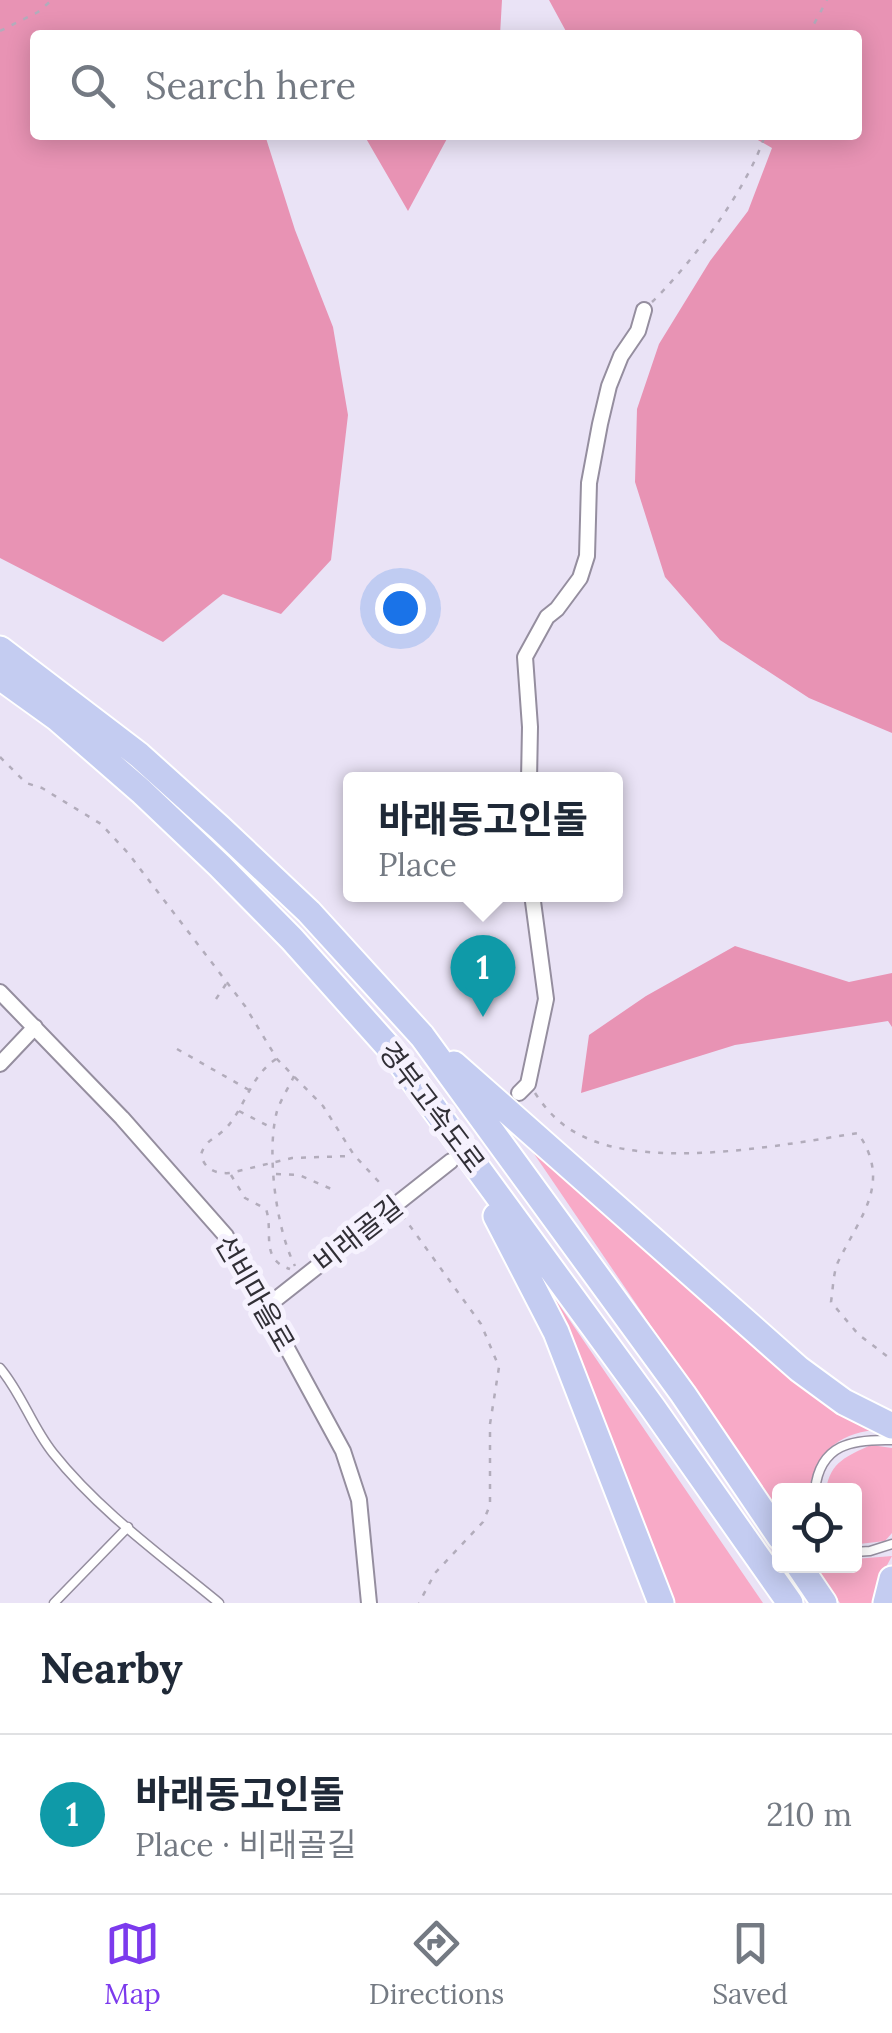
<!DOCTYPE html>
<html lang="en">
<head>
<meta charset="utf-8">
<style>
  body { margin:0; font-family:Lora,"Noto Sans KR",serif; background:#f2f2f3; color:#1f2937 }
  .controls { position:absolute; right:30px; bottom:30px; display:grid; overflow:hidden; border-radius:10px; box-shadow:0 5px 25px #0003 }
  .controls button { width:90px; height:90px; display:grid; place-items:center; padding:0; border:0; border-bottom:2px solid #e0e1e3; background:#fff; color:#1f2937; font:50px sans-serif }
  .you { position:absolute; left:400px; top:608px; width:35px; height:35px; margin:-25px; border:8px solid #fff; border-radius:50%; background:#1a73e8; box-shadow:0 0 0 15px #1a73e833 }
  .badge { display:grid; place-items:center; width:65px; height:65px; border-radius:50%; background:#7c3aed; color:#fff; font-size:32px; font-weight:700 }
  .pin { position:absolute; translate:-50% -82px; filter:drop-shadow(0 2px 5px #0008) }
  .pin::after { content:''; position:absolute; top:52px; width:35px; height:30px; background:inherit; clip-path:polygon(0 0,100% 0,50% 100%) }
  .popup { position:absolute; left:343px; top:772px; width:280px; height:130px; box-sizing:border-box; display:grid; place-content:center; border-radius:10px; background:#fff; filter:drop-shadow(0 2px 8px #0005); font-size:32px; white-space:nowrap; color:#747a83 }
  .popup b { font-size:38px; color:#1f2937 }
  .popup::after { content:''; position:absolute; left:50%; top:100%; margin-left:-20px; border:20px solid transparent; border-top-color:#fff }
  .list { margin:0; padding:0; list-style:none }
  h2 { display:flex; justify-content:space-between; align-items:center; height:130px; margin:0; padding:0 40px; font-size:42px }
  h2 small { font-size:32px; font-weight:400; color:#747a83 }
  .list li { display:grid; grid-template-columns:65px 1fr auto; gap:30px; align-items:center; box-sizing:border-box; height:160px; padding:0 40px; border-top:2px solid #e0e1e3 }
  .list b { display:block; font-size:38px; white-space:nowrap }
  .list p { margin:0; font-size:32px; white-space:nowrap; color:#747a83 }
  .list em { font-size:32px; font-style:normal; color:#747a83 }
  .icon { flex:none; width:55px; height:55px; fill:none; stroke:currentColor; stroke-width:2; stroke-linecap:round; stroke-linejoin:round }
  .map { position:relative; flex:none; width:892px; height:1603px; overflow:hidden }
  .search { position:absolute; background:#fff; box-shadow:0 5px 25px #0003; left:30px; right:30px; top:30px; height:110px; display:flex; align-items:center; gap:25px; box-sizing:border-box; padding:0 35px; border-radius:10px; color:#747a83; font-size:38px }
  .sheet { height:290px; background:#fff }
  nav { display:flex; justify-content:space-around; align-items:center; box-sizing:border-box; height:140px; border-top:2px solid #e0e1e3; background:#fff; font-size:28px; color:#747a83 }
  nav a { display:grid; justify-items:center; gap:5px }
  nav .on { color:#7c3aed }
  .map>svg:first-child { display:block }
  .green { fill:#f8aac7 }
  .forest { fill:#e893b4 }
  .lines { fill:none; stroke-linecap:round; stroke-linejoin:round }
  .lane-casing { stroke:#958e9f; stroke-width:11 }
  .street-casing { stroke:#958e9f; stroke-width:18 }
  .highway-casing { stroke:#fff; stroke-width:29 }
  .path { stroke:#b2acbb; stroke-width:2.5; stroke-dasharray:5 8; stroke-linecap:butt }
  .lane { stroke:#fff; stroke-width:8 }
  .street { stroke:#fff; stroke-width:14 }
  .highway { stroke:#c4ccf1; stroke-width:25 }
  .labels { text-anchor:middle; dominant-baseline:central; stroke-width:10; stroke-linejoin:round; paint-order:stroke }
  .street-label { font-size:28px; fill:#312f36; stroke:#f6f2fe }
</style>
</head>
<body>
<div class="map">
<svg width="892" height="1603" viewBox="0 0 892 1603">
  <rect width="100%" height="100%" fill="#eae3f6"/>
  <!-- green -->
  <path class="green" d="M 528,1137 L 817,1398 L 874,1430 C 837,1434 816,1454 809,1490 L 780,1490 L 779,1514 L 524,1139 Z
    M 549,1290 L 763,1603 L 672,1603 L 583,1369 Z
    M 871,1445 L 892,1448 L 892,1533 L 885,1541 L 859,1544 L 855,1541 L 854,1490 L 826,1490 C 830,1462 847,1456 871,1445 Z
    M 892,1556 L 880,1578 L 876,1603 L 840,1603 L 814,1566 L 854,1566 L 855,1559 Z"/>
  <!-- forest -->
  <path class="forest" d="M 0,0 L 502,0 L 500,35 L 35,35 L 35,135 L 265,135 L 295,230 L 333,327 L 348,415 L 331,560 L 281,614 L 223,594 L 163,642 L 0,558 Z
    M 549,0 L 892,0 L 892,733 L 809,698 L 720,640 L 665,577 L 635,482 L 637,409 L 659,344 L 710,261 L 748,211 L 772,148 L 749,135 L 857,135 L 857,35 L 568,35 Z
    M 364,135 L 449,135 L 408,211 Z
    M 735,946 L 849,982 L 892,973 L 892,1027 L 888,1021 L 735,1045 L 581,1093 L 589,1035 L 646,996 Z"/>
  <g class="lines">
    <defs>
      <path id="lane" d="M 0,1368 C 22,1394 32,1427 53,1453 C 99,1511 162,1556 219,1603
        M 815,1490 C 820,1444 852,1439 892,1440
        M 854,1552 L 870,1551 L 892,1544
        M 54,1603 L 128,1527"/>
      <path id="street" d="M 529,780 L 530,727 L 525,657 L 547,617 L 557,609 L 580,578 L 587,556 L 589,483 L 600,424 L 609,386 L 621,356 L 638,331 L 644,310
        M 0,992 L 122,1118 L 226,1236 L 343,1451 L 359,1500 L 369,1603
        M 0,1064 L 35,1027
        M 519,1093 L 528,1084 L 546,999 L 532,894
        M 266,1307 L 451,1161"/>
      <path id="highway" d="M 0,649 L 139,755 L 220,828 L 309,912 L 422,1036 L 683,1394 L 780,1537
        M 0,677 L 57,718 L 141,791 L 220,866 L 292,939 L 392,1051 L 653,1408 L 790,1603
        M 454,1064 L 799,1369 L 844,1402 L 892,1426
        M 496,1216 L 556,1332 L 661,1603
        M 799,1566 L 824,1603
        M 886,1603 L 892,1579"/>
    </defs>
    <!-- lane casing -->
    <use href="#lane" class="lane-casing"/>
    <!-- street casing -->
    <use href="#street" class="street-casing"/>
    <!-- highway casing -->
    <use href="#highway" class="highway-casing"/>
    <!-- path -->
    <path class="path" d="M 0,31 L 38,12 L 52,0
      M 808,35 L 827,0
      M 652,302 C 692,263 748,188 765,135
      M 0,757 L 26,783 L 42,788 L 101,824 L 128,853 L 245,1006 L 277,1059 L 323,1106 L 354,1155 L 379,1182
      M 216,999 L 226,984
      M 177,1049 L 249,1090
      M 276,1059 C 251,1076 246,1104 228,1126 C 218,1138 205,1139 201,1155 C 205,1170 216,1174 230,1173 L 292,1158 L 351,1156
      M 294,1076 C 289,1087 281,1099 277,1111 C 266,1152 276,1229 295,1266
      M 535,1093 C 547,1111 560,1125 580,1135 C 650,1171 782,1145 858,1133 C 892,1183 861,1215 838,1262 C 833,1274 833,1289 831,1302 L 858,1334 L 892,1360
      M 239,1111 L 272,1128
      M 276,1174 L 299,1175 L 336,1191
      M 231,1175 L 245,1198 L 266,1209 C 274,1232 259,1259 290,1269
      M 402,1215 L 481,1324 L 499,1367 L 490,1424 L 490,1505 L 483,1522 L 435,1573 L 419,1603"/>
    <!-- lane -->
    <use href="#lane" class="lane"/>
    <!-- street -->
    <use href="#street" class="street"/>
    <!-- highway -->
    <use href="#highway" class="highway"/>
  </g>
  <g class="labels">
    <!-- street labels -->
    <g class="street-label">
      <text transform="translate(432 1107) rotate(53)">경부고속도로</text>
      <text transform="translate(358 1234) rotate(-38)">비래골길</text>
      <text transform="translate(255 1293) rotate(60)">선비마을로</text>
    </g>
  </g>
</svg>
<div class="controls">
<button><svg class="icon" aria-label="locate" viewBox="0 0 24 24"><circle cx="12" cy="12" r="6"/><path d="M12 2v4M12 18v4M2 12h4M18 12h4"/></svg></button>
</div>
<div class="you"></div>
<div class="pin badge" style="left:483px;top:1017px;background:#0f9aa8">1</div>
<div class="popup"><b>바래동고인돌</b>Place</div>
<div class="search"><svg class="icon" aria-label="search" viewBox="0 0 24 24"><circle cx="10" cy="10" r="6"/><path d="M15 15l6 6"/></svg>Search here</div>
</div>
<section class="sheet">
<h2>Nearby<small></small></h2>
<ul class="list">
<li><span class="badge" style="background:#0f9aa8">1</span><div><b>바래동고인돌</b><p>Place · 비래골길</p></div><em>210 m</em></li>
</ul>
</section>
<nav>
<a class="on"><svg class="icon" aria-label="map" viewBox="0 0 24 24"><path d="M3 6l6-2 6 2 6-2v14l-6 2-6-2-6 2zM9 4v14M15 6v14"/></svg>Map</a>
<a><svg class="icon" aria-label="directions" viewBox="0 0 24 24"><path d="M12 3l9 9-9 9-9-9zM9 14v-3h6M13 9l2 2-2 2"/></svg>Directions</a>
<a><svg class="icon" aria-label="saved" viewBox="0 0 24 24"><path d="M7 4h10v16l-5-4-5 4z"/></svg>Saved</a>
</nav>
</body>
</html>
